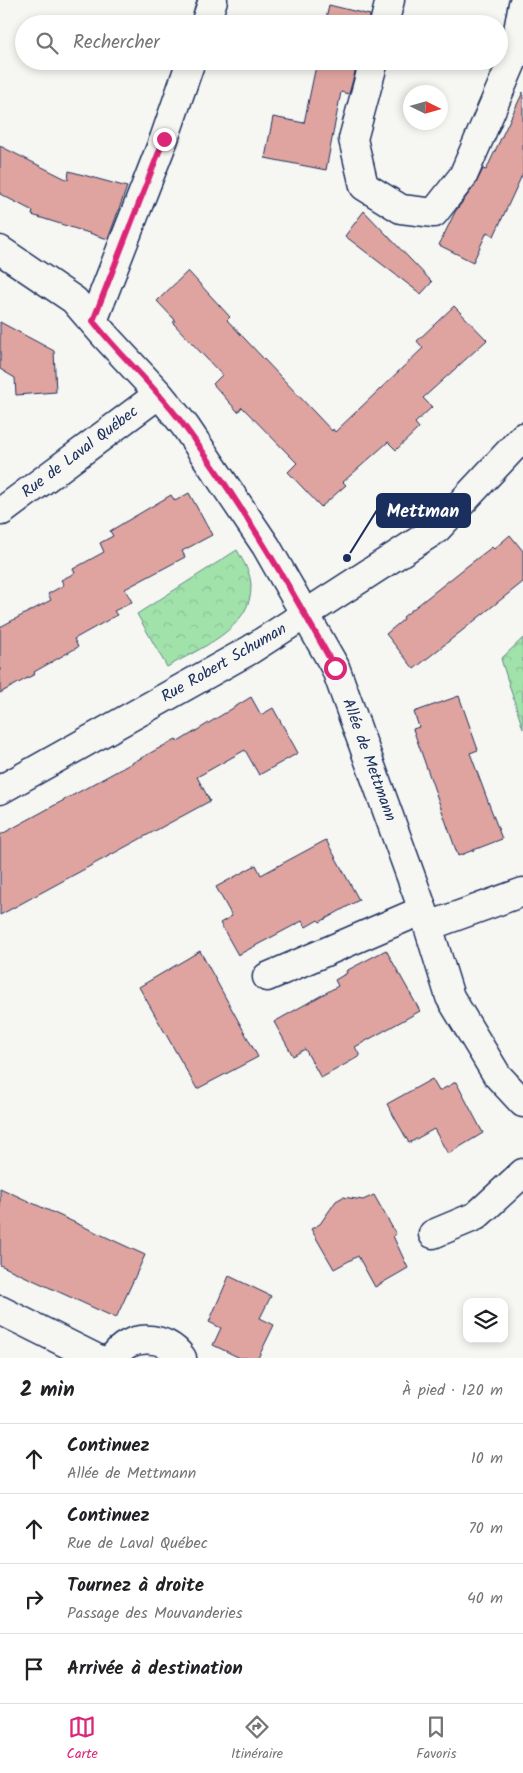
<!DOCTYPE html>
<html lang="fr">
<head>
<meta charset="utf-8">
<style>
  body { margin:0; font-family:Kalam,sans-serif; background:#f2f2f2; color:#202124 }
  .controls { position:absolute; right:15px; bottom:15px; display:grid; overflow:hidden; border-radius:10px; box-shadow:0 2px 8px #0003 }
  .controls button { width:45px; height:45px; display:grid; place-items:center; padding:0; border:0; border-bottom:1px solid #e0e0e0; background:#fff; color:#202124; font:25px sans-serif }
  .compass { position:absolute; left:403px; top:85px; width:45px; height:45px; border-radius:50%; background:#fff; box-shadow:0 2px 8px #0003; rotate:95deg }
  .stop { position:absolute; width:15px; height:15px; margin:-11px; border:4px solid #db2777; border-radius:50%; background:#fff }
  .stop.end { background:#db2777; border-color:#fff; box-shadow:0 1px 5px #0008 }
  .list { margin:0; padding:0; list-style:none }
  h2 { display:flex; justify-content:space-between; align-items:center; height:65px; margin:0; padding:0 20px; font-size:21px }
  h2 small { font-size:16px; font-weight:400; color:#757577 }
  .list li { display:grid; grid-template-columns:32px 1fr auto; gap:15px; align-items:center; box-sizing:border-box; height:70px; padding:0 20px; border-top:1px solid #e0e0e0 }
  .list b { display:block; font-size:19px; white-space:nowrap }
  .list p { margin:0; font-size:16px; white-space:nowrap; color:#757577 }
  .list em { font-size:16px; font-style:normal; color:#757577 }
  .icon { flex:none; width:28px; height:28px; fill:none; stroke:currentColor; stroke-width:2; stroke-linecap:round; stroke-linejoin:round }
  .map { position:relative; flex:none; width:523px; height:1358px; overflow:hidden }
  .search { position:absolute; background:#fff; box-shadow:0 2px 8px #0003; left:15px; right:15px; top:15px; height:55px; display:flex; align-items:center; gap:12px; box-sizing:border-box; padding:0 18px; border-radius:28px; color:#757577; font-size:19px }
  .sheet { height:345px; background:#fff }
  nav { display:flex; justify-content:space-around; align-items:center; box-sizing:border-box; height:70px; border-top:1px solid #e0e0e0; background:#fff; font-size:14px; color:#757577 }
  nav a { display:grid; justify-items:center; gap:2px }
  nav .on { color:#db2777 }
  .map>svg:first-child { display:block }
  .park { fill:url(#park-crowns); stroke:#5e8884 }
  .building { fill:#dfa49f; stroke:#1b2f5e }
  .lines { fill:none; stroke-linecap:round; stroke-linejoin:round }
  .street-casing { stroke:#1b2f5e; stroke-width:31 }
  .secondary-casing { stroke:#1b2f5e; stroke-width:31 }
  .street { stroke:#f6f6f2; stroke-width:28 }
  .secondary { stroke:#f6f6f2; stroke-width:28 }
  .route { stroke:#db2777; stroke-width:6 }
  .labels { text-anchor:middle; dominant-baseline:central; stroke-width:5; stroke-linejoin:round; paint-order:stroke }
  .street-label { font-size:16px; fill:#1b2f5e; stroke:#f6f6f2 }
  .leader { fill:none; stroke:#1b2f5e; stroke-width:2 }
  .callout-dot { fill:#1b2f5e; stroke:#f6f6f2; stroke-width:2 }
  .callout { fill:#1b2f5e; stroke:#1b2f5e; stroke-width:2 }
  .callout-label { font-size:18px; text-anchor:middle; font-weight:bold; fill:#fff }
</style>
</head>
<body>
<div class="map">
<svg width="523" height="1358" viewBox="0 0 523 1358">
  <defs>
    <pattern id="park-crowns" width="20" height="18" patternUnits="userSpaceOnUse" patternTransform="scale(1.25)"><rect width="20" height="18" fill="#a1e2ab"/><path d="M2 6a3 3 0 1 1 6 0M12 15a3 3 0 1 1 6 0" fill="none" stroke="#8ac296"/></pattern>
  </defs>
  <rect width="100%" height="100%" fill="#f6f6f2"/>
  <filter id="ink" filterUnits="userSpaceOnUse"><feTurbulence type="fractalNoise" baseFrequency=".02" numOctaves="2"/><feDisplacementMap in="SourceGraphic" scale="10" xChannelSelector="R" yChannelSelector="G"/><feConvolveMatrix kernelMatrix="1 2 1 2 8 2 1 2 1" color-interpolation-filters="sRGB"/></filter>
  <g filter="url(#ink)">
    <!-- park -->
    <path class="park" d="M 237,550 C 243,561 251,573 251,586 C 252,629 198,649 167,667 L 137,614 Z
      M 523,638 L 523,729 L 501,659 Z"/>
    <!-- building -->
    <path class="building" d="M 329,5 L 370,15 L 369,24 L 325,24 Z
      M 317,61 L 358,61 L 349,94 L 341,92 L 326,170 L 265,158 L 273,117 L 304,123 Z
      M 523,92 L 523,173 L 494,236 L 487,232 L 473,262 L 439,245 L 455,212 L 475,185 L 483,169 L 486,170 Z
      M 0,146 L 68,180 L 69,171 L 127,187 L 108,239 L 32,215 L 33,211 L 0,194 Z
      M 364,211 L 432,282 L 421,294 L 345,236 Z
      M 188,271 L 230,317 L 227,320 L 332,431 L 333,429 L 335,432 L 423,348 L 417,341 L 454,306 L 487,340 L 423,398 L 432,407 L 415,423 L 419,428 L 396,450 L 388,442 L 343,482 L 346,485 L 321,507 L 288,472 L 297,463 L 242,407 L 238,412 L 213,384 L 222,375 L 173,323 L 175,320 L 157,301 Z
      M 0,322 L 54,351 L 56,392 L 16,395 L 15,378 L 0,369 Z
      M 189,493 L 212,535 L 182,551 L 185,557 L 125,589 L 132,602 L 114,611 L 117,615 L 74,639 L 78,647 L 34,672 L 35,674 L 0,693 L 0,627 L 51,600 L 48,594 L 64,585 L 61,580 L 75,573 L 73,569 L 104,552 L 100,543 L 113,536 L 110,531 L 171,495 L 175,501 Z
      M 510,535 L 523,551 L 523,582 L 414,669 L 386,634 L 404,619 L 403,617 L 466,567 L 492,547 L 494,549 Z
      M 459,696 L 478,750 L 470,753 L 502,839 L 458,856 L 413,729 L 419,727 L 414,712 Z
      M 251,697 L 261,715 L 273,708 L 298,753 L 259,775 L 245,750 L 197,777 L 210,801 L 0,915 L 0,835 L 176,739 L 178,742 Z
      M 326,840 L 359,900 L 320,922 L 318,920 L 306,927 L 302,921 L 238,955 L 220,923 L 232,916 L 216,887 L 256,865 L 261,875 Z
      M 386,950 L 420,1011 L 355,1047 L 360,1056 L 321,1078 L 305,1049 L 293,1056 L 274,1022 L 338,986 L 335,980 L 347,973 L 346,971 Z
      M 200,951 L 258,1057 L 197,1089 L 139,987 Z
      M 432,1079 L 439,1091 L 456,1082 L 483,1133 L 448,1154 L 434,1129 L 409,1143 L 387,1104 Z
      M 0,1188 L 145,1255 L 116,1318 L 0,1265 Z
      M 374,1195 L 396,1234 L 393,1236 L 408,1268 L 375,1287 L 358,1256 L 334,1269 L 311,1229 L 320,1224 L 336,1201 L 343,1197 L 363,1200 Z
      M 229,1276 L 271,1296 L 260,1318 L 274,1325 L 258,1358 L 240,1358 L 213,1345 L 221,1328 L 209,1322 Z"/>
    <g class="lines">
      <defs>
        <path id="street" d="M 205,24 L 213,0
          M 384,24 L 390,0
          M 374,61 L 353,139 L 364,186 L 401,209 L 434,213 L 463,176 L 512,62 L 523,4
          M 0,250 L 74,300 L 106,337 L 159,394 L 185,426 L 266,546 L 335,667 L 423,910 L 450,997 L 497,1075 L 523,1103
          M 93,321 L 164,139 L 191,61
          M 2,511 L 159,394
          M 429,926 L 523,892
          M 267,977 L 423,910
          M 433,1234 L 476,1216 L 523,1173
          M 0,1310 L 96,1358
          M 113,1358 C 128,1333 166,1334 182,1358"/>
        <path id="secondary" d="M 0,790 L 250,650 L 437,529 L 523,437"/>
      </defs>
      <!-- street casing -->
      <use href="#street" class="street-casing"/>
      <!-- secondary casing -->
      <use href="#secondary" class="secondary-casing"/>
      <!-- street -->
      <use href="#street" class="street"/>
      <!-- secondary -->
      <use href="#secondary" class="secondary"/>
    </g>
  </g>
  <g class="lines" filter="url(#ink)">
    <!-- route -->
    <path class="route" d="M 164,139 L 93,321 C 122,358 158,389 185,427 C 241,503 289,585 335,668"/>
  </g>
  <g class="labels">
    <!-- street labels -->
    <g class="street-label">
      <text transform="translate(80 452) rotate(-37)">Rue de Laval Québec</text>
      <text transform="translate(224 663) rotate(-30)">Rue Robert Schuman</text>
      <text transform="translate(369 760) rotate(70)">Allée de Mettmann</text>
    </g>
  </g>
  <!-- callouts -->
  <path class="leader" d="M347 558L377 510"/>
  <circle class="callout-dot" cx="347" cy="558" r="5"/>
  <rect class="callout" x="377" y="494" width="93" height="33" rx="5"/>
  <g class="callout-label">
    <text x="423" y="517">Mettman</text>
  </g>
</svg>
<div class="controls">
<button><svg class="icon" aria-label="layers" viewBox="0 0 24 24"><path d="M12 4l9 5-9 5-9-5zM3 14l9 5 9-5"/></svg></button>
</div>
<svg class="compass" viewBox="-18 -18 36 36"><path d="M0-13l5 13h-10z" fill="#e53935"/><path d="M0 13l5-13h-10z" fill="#757577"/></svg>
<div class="stop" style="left:335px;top:668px"></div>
<div class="stop end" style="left:164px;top:139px"></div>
<div class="search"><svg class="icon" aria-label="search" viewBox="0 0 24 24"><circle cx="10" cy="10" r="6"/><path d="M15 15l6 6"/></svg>Rechercher</div>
</div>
<section class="sheet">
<h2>2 min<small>À pied · 120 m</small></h2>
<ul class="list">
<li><svg class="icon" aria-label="ahead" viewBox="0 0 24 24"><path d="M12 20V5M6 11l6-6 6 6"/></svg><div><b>Continuez</b><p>Allée de Mettmann</p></div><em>10 m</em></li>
<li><svg class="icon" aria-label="ahead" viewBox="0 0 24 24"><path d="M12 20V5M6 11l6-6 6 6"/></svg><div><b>Continuez</b><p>Rue de Laval Québec</p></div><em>70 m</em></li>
<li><svg class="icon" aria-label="right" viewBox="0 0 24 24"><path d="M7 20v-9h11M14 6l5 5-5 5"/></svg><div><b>Tournez à droite</b><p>Passage des Mouvanderies</p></div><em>40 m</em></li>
<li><svg class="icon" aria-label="arrive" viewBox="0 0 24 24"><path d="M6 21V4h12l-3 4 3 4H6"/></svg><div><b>Arrivée à destination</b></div></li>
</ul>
</section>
<nav>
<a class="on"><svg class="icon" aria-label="map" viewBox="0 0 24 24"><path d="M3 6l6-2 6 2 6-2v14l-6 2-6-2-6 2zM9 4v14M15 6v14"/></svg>Carte</a>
<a><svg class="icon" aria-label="directions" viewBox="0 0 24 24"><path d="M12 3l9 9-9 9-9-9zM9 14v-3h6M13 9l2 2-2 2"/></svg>Itinéraire</a>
<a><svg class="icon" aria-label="saved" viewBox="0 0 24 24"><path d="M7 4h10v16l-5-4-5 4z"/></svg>Favoris</a>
</nav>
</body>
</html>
